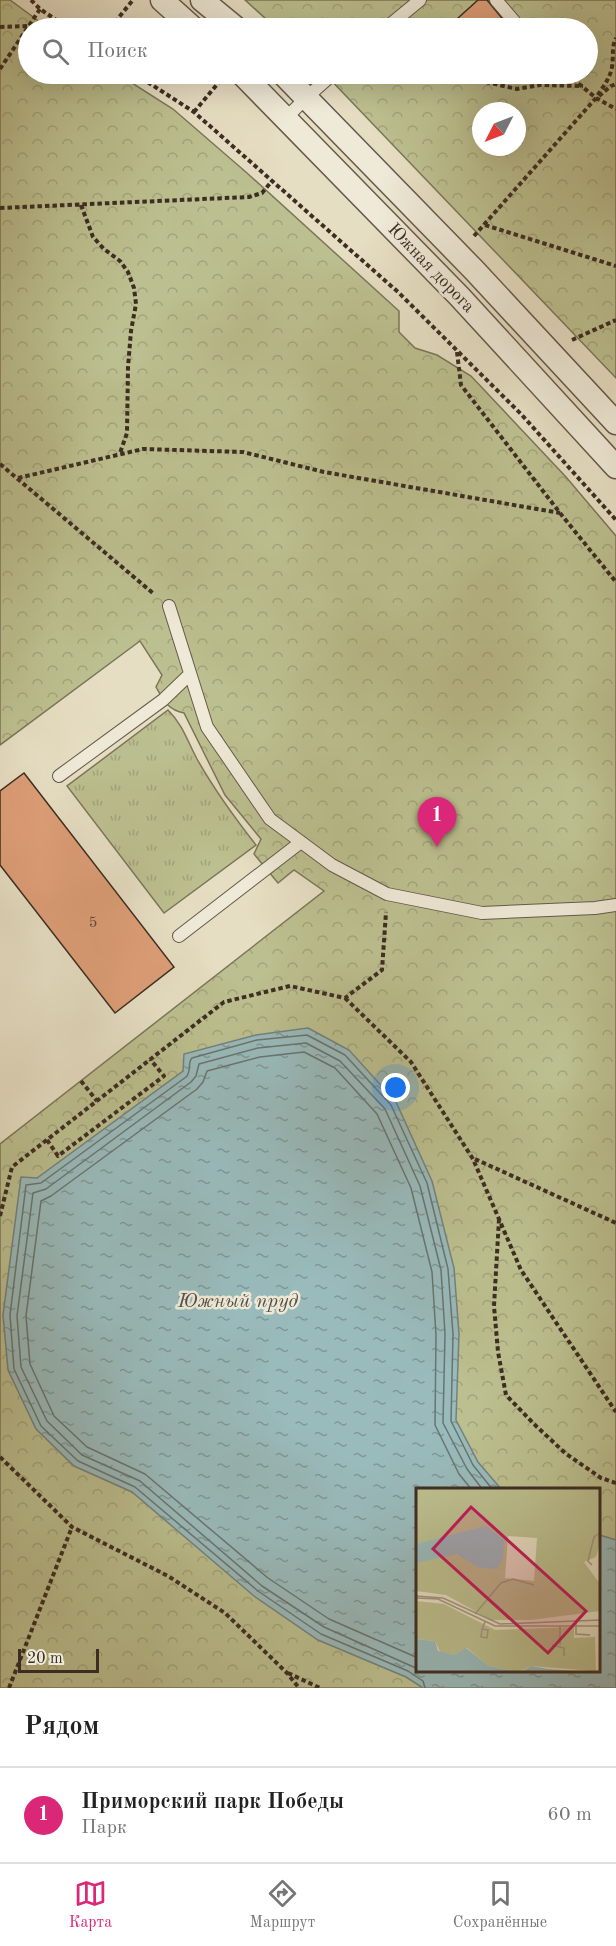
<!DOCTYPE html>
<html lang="ru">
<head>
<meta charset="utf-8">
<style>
  body { margin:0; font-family:"Old Standard TT",serif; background:#f6f6f6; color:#222 }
  .compass { position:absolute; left:472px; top:102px; width:54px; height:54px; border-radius:50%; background:#fff; box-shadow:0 6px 24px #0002; rotate:228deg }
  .scale { position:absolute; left:18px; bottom:15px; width:81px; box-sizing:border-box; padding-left:6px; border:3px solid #3c2d23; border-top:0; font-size:16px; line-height:21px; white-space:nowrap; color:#3c2d23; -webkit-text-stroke:4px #efead8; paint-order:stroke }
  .you { position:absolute; left:396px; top:1088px; width:21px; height:21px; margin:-15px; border:4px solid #fff; border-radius:50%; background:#1a73e8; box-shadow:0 0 0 9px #1a73e833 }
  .badge { display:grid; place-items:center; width:39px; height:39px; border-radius:50%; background:#db2777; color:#fff; font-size:20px; font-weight:700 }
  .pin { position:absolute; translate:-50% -50px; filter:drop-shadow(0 2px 3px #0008) }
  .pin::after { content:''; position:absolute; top:32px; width:21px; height:18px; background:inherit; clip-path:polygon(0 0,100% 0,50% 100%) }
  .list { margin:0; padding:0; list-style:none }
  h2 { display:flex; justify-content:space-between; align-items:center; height:78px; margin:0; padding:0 24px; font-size:26px }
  h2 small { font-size:20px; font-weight:400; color:#767676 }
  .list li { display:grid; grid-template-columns:39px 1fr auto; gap:18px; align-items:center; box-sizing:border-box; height:96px; padding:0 24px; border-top:2px solid #e0e0e0 }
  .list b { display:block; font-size:22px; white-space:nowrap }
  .list p { margin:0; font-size:20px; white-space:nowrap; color:#767676 }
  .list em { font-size:20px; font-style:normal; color:#767676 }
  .icon { flex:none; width:33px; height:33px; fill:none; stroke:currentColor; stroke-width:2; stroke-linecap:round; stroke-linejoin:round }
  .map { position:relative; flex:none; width:616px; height:1688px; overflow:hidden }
  .search { position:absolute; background:#fff; box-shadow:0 6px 24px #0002; left:18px; right:18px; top:18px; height:66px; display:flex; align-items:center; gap:15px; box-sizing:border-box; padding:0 21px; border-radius:33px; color:#767676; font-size:22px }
  .sheet { height:174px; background:#fff }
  nav { display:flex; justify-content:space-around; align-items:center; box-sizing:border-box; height:84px; border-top:2px solid #e0e0e0; background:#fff; font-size:16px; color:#767676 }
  nav a { display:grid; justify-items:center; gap:3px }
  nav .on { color:#db2777 }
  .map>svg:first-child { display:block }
  .grass { fill:url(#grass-tufts); stroke:#7c7659; stroke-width:1.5 }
  .forest { fill:url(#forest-crowns); stroke:#7c7659; stroke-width:1.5; fill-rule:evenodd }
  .water { fill:url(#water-ripples); stroke:#74827f; stroke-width:1.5 }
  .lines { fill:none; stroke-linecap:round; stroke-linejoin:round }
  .shore { stroke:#6a7470; stroke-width:1.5 }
  .building { fill:#dd9e77; stroke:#3c2d23; stroke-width:1.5 }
  .lane-casing { stroke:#66594b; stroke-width:14 }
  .street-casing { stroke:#66594b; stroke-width:25 }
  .path { stroke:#3c2d23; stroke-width:4; stroke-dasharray:4.5 3; stroke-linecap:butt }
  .lane { stroke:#efead8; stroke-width:12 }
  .street { stroke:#efead8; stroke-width:22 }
  .labels { text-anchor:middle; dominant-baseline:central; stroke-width:5; stroke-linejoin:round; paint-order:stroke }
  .number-label { font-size:15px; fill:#644938 }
  .street-label { font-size:18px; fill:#3c2d23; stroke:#efead8 }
  .water-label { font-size:20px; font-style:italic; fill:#535049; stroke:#efead8 }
  .inset-road { fill:none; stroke:#a29783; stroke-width:1.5 }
  .view { fill:#c2185b; fill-opacity:0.15; stroke:#c2185b; stroke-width:3 }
  .inset-edge { fill:none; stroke:#3c2d23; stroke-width:3 }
</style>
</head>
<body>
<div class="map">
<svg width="616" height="1688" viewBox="0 0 616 1688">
  <defs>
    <pattern id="grass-tufts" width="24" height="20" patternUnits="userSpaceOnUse" patternTransform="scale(1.5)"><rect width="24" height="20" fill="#bcbf8f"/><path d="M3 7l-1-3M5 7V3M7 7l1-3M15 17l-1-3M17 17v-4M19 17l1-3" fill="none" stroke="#a2a47b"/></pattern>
    <pattern id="forest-crowns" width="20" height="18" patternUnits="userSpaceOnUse" patternTransform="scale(1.5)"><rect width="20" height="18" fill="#bcbf8f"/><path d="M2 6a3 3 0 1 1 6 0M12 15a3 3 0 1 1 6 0" fill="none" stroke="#a2a47b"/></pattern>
    <pattern id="water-ripples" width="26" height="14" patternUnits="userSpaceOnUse" patternTransform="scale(1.5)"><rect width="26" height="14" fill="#99bbbc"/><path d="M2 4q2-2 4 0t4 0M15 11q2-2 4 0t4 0" fill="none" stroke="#7e9898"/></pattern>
  </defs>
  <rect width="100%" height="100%" fill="#e6dec3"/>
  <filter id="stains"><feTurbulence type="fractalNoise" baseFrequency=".00333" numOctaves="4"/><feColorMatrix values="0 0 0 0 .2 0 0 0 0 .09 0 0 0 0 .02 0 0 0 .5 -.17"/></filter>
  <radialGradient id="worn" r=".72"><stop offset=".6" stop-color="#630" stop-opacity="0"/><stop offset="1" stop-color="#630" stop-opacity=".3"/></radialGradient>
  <!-- grass -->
  <path class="grass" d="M 168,710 C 183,725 187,740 197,759 C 214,789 234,817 256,845 L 164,913 L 67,786 Z"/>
  <!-- forest -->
  <path class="forest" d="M 0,0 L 10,0 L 48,28 L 28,28 L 28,74 L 118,74 L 173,109 L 247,173 L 399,311 L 399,332 L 415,348 L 437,355 L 471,376 L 566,477 L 616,536 L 616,1688 L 0,1688 L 0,1144 L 324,891 L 294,870 L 278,883 L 254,854 L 261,839 L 225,795 L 184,713 C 168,710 164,701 156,687 L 162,675 L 140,641 L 0,745 ZM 418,1490 L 600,1490 L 600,1672 L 418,1672 Z
    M 245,0 L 616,0 L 616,378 L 325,74 L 588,74 L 588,28 L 276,28 ZM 481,111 L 517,111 L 517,147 L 481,147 Z"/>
  <!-- water -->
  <path class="water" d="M 308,1028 L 349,1050 L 396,1102 L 432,1181 L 454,1268 L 459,1334 L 456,1420 L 478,1462 L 502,1490 L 418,1490 L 418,1672 L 600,1672 L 600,1535 L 616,1540 L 616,1688 L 423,1688 L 406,1677 L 318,1640 L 254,1596 L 132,1492 L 74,1466 L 36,1429 L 8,1370 L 3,1315 L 21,1177 L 37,1178 L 183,1071 L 184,1054 L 256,1035 Z"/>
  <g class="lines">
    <!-- shore -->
    <path class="shore" d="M 418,1658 L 329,1619 L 268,1578 L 145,1474 L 87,1447 L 54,1416 L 30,1364 L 26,1316 L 41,1201 L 51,1196 L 197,1089 L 203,1082 L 207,1071 L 260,1057 L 304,1052 L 335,1068 L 377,1114 L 411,1188 L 432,1272 L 436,1335 L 435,1425 L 459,1474 L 472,1490
      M 418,1669 L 324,1627 L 262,1586 L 140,1481 L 82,1455 L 47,1421 L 21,1367 L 17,1316 L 33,1193 L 46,1189 L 191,1082 L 196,1076 L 199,1064 L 258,1048 L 306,1043 L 340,1061 L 385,1109 L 420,1186 L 441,1270 L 445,1334 L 443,1423 L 467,1469 L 483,1490
      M 425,1688 L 423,1681 L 408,1671 L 321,1634 L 258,1591 L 135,1487 L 78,1461 L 41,1426 L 14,1369 L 10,1315 L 26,1185 L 41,1183 L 186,1077 C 192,1071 187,1063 192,1058 L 257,1040 L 307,1035 L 345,1055 L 391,1105 L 427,1183 L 448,1269 L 453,1334 L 451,1421 L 473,1465 L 493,1490"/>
  </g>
  <!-- building -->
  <path class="building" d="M 478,0 L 487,0 L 510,28 L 447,28 Z
    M 24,773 L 174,967 L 115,1013 L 0,865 L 0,791 Z"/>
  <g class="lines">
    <defs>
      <path id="lane" d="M 496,0 L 520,28
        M 386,28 L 420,0
        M 286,118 L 307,97 L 333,74
        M 169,606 L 207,727 L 270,819 L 332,865 L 387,894 L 482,913 L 595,908 L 616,905
        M 59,776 L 163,700 L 189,675
        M 179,936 L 301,842"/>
      <path id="street" d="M 162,0 L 193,28
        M 202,0 L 236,28
        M 242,74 L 459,296 L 616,467
        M 283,74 L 474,270 L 616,423"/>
    </defs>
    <!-- lane casing -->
    <use href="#lane" class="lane-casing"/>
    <!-- street casing -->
    <use href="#street" class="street-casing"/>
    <!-- path -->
    <path class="path" d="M 31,0 L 40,9 L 68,28
      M 0,27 L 27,26
      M 110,28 L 133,0
      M 0,69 L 40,9
      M 135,74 L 194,112 L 398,292 L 521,414 L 616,520
      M 359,74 L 376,78 L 398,74
      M 473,74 L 486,82 L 517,89 L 540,85 L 583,86
      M 567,74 L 596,98 L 616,109
      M 599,96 L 611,86 L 616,84
      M 194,112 L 220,81
      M 81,205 L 93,237 L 104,249 L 120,261 L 128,272 L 134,288 L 136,304 L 131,331 L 128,367 L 127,433 L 120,453
      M 0,208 L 249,197 L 262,193 L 272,181
      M 485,225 L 616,266
      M 474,236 L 596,98 C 602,88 610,79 612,67 C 614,57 611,48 616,38
      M 572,340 L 616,320
      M 457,352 L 461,385 L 560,513 L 616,582
      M 0,464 L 154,594
      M 18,478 L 143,449 L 243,452 L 324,472 L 560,513
      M 345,998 L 411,1062 L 473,1159 L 521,1270 L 616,1412
      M 81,1081 L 97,1101
      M 47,1140 L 58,1156 L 164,1076 L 150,1059
      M 475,1159 L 616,1223
      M 0,1216 L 12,1167 L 224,1002 L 290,986 L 345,998 L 382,970 L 386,912
      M 499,1219 L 494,1306 L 498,1352 L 506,1395 L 534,1424 L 565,1453 L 601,1478 L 616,1483
      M 0,1457 L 72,1527 L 168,1576 L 225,1613 L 287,1673 L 299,1688
      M 288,1673 L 320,1688
      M 9,1688 L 72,1527"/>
    <!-- lane -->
    <use href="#lane" class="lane"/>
    <!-- street -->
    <use href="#street" class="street"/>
  </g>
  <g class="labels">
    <!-- number labels -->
    <g class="number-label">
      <text x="93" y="923">5</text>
    </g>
    <!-- street labels -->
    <g class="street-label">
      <text transform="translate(431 268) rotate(46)">Южная дорога</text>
    </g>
    <!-- water labels -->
    <g class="water-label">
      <text x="238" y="1302">Южный пруд</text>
    </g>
  </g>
  <!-- overview -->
  <g transform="translate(416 1488)">
    <rect width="184" height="184" fill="#e6dec3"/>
    <path d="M 0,0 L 184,0 L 184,55 L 180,69 L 168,74 L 184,96 L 184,123 L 115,132 L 75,132 L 30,107 L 0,103 ZM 92,48 L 121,50 L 118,93 L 89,90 ZM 0,113 L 28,116 L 79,142 L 158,139 L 158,150 L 179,149 L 180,183 L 115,178 L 102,184 L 73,178 L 51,160 L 38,167 L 24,164 L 19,153 L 0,151 Z" fill="#bcbf8f" fill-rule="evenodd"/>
    <path d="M 79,147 L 92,148 L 96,157 L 96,153 L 109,151 L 114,160 L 79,161 Z" fill="#bcbf8f"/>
    <path d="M 70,38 L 88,52 L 87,71 L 81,81 L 63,80 L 41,66 L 0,75 L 0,56 ZM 0,151 L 19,153 L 22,163 L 38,167 L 50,160 L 73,178 L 102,184 L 0,184 ZM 115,178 L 132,181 L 184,185 L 103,185 Z" fill="#99bbbc"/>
    <path class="inset-road" d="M 176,77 L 172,73 L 178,49 L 185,44M 0,108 L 27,110 L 84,136 L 185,132M 0,110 L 22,111 L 79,138 L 185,138M 59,126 L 85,95 L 97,91 L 118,97M 160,135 L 160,146 L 174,147M 66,141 L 72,142 L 71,150 L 65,149 L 66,141 L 69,134M 136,157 L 148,160 L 148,168M 144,157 L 144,138"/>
    <path class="view" d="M 55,19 L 170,123 L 132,165 L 17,61 Z"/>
    <rect width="184" height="184" class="inset-edge"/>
  </g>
  <rect width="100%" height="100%" filter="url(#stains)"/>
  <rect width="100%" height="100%" fill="url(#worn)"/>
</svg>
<svg class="compass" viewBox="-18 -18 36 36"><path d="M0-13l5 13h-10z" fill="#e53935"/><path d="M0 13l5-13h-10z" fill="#767676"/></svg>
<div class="scale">20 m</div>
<div class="you"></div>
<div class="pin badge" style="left:437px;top:847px">1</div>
<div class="search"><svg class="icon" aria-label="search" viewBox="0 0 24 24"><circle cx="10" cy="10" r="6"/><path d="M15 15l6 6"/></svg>Поиск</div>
</div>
<section class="sheet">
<h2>Рядом<small></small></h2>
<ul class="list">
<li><span class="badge">1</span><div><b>Приморский парк Победы</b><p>Парк</p></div><em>60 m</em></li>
</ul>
</section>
<nav>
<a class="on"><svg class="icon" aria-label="map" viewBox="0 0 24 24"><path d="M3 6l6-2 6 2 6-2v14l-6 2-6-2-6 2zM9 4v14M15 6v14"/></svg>Карта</a>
<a><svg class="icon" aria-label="directions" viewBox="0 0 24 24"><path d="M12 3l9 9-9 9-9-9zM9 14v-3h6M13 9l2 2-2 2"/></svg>Маршрут</a>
<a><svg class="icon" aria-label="saved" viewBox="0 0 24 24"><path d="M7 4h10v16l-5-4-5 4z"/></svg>Сохранённые</a>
</nav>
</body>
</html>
